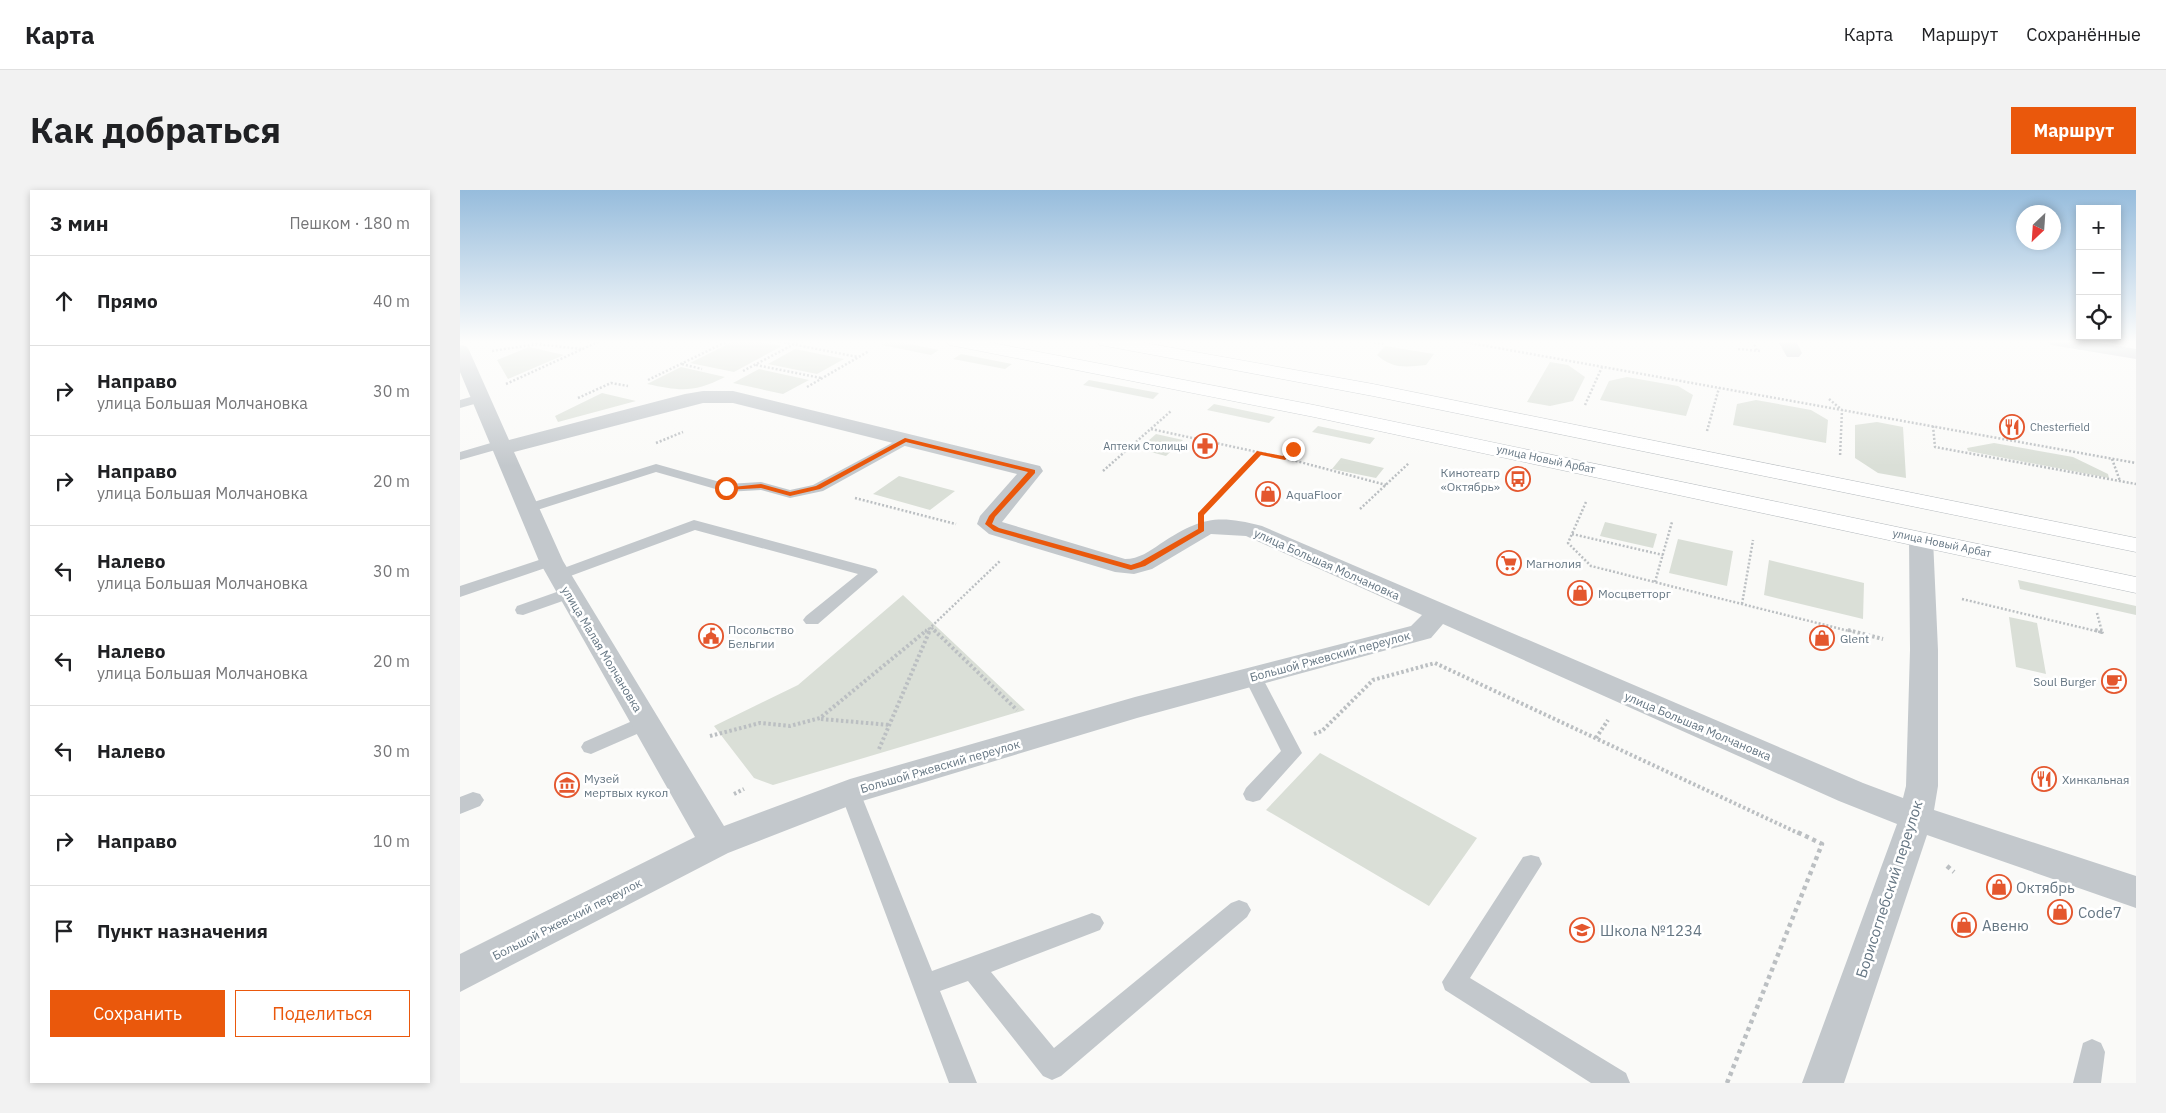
<!DOCTYPE html>
<html lang="ru">
<head>
<meta charset="utf-8">
<style>
  body { margin:0; font-family:"IBM Plex Sans",sans-serif; background:#f2f2f2; color:#202124 }
  .controls { position:absolute; right:15px; top:15px; display:grid; overflow:hidden; border-radius:0px; box-shadow:0 2px 8px #0003 }
  .controls button { width:45px; height:45px; display:grid; place-items:center; padding:0; border:0; border-bottom:1px solid #e0e0e0; background:#fff; color:#202124; font:25px sans-serif }
  .compass { position:absolute; left:1556px; top:15px; width:45px; height:45px; border-radius:50%; background:#fff; box-shadow:0 2px 8px #0003; rotate:205deg }
  .stop { position:absolute; width:15px; height:15px; margin:-11px; border:4px solid #ea580c; border-radius:50%; background:#fff }
  .stop.end { background:#ea580c; border-color:#fff; box-shadow:0 1px 5px #0008 }
  .list { margin:0; padding:0; list-style:none }
  h2 { display:flex; justify-content:space-between; align-items:center; height:65px; margin:0; padding:0 20px; font-size:21px }
  h2 small { font-size:16px; font-weight:400; color:#757577 }
  .list li { display:grid; grid-template-columns:32px 1fr auto; gap:15px; align-items:center; box-sizing:border-box; height:90px; padding:0 20px; border-top:1px solid #e0e0e0 }
  .list b { display:block; font-size:19px; white-space:nowrap }
  .list p { margin:0; font-size:16px; white-space:nowrap; color:#757577 }
  .list em { font-size:16px; font-style:normal; color:#757577 }
  .actions { display:flex; gap:10px; padding:15px 20px }
  .actions a { flex:1; padding:11px 0; border:1px solid #ea580c; border-radius:0px; text-align:center; font-size:18px; color:#ea580c }
  .actions .main { background:#ea580c; color:#fff }
  .icon { flex:none; width:28px; height:28px; fill:none; stroke:currentColor; stroke-width:2; stroke-linecap:round; stroke-linejoin:round }
  .map { position:relative; flex:none; width:1676px; height:893px; overflow:hidden; border-radius:0px }
  header { display:flex; align-items:center; gap:30px; box-sizing:border-box; height:70px; padding:0 25px; background:#fff; border-bottom:1px solid #e0e0e0 }
  header strong { font-size:24px }
  nav { display:flex; gap:28px; margin-inline-start:auto; font-size:18px }
  .intro { display:flex; align-items:center; justify-content:space-between; box-sizing:border-box; height:120px; padding:0 30px }
  h1 { margin:0; font-size:35px }
  .button { padding:12px 22px; border-radius:0px; background:#ea580c; color:#fff; font-size:18px; font-weight:700 }
  main { display:flex; gap:30px; padding:0 30px }
  aside { flex:1; background:#fff; border-radius:0px; box-shadow:0 2px 8px #0003 }
  .map>svg:first-child { display:block }
  .green { fill:#dadfd7 }
  .lines { fill:none; stroke-linecap:round; stroke-linejoin:round }
  .primary-casing { stroke:#b5babe; stroke-width:1 }
  .path-far2 { stroke:#bbbfc2; stroke-width:2.5; stroke-dasharray:2 2; stroke-linecap:butt }
  .path-far1 { stroke:#bbbfc2; stroke-width:4; stroke-dasharray:2.5 2.5; stroke-linecap:butt }
  .path { stroke:#bbbfc2; stroke-width:4.5; stroke-dasharray:4 4; stroke-linecap:butt }
  .lane { fill:#c3c8cc; fill-rule:evenodd }
  .street { fill:#c3c8cc; fill-rule:evenodd }
  .primary { fill:#fff; fill-rule:evenodd }
  .route { fill:#ea580c }
  .labels { text-anchor:middle; dominant-baseline:central; stroke-width:5; stroke-linejoin:round; paint-order:stroke }
  .far-poi-label { font-size:11px; fill:#657683; stroke:#fff; text-anchor:start }
  .far-street-label { font-size:11px; fill:#657683; stroke:#fff }
  .poi-label { font-size:12px; fill:#657683; stroke:#fff; text-anchor:start }
  .street-label { font-size:12px; fill:#657683; stroke:#fff }
  .near-poi-label { font-size:15px; fill:#657683; stroke:#fff; text-anchor:start }
  .near-street-label { font-size:15px; fill:#657683; stroke:#fff }
</style>
</head>
<body>
<header>
<strong>Карта</strong>
<nav><a>Карта</a><a>Маршрут</a><a>Сохранённые</a></nav>
</header>
<div class="intro"><h1>Как добраться</h1><a class="button">Маршрут</a></div>
<main>
<aside>
<h2>3 мин<small>Пешком · 180 m</small></h2>
<ul class="list">
<li><svg class="icon" aria-label="ahead" viewBox="0 0 24 24"><path d="M12 20V5M6 11l6-6 6 6"/></svg><div><b>Прямо</b></div><em>40 m</em></li>
<li><svg class="icon" aria-label="right" viewBox="0 0 24 24"><path d="M7 20v-9h11M14 6l5 5-5 5"/></svg><div><b>Направо</b><p>улица Большая Молчановка</p></div><em>30 m</em></li>
<li><svg class="icon" aria-label="right" viewBox="0 0 24 24"><path d="M7 20v-9h11M14 6l5 5-5 5"/></svg><div><b>Направо</b><p>улица Большая Молчановка</p></div><em>20 m</em></li>
<li><svg class="icon" aria-label="left" viewBox="0 0 24 24"><path d="M17 20v-9H6M10 6l-5 5 5 5"/></svg><div><b>Налево</b><p>улица Большая Молчановка</p></div><em>30 m</em></li>
<li><svg class="icon" aria-label="left" viewBox="0 0 24 24"><path d="M17 20v-9H6M10 6l-5 5 5 5"/></svg><div><b>Налево</b><p>улица Большая Молчановка</p></div><em>20 m</em></li>
<li><svg class="icon" aria-label="left" viewBox="0 0 24 24"><path d="M17 20v-9H6M10 6l-5 5 5 5"/></svg><div><b>Налево</b></div><em>30 m</em></li>
<li><svg class="icon" aria-label="right" viewBox="0 0 24 24"><path d="M7 20v-9h11M14 6l5 5-5 5"/></svg><div><b>Направо</b></div><em>10 m</em></li>
<li><svg class="icon" aria-label="arrive" viewBox="0 0 24 24"><path d="M6 21V4h12l-3 4 3 4H6"/></svg><div><b>Пункт назначения</b></div></li>
</ul>
<div class="actions"><a class="main">Сохранить</a><a>Поделиться</a></div>
</aside>
<div class="map">
<svg width="1676" height="893" viewBox="0 0 1676 893">
  <rect width="100%" height="100%" fill="#fafaf8"/>
  <!-- green -->
  <path class="green" d="M 274,151 L 295,151 L 322,156 L 274,182 L 230,173 Z
    M 429,151 L 434,151 L 479,160 L 471,165 L 422,155 Z
    M 925,156 L 974,164 L 966,175 C 946,177 932,179 917,165 Z
    M 69,157 L 104,165 L 48,189 L 37,170 Z
    M 335,159 L 384,169 L 357,184 L 308,174 Z
    M 501,164 L 552,174 L 545,179 L 493,169 Z
    M 1090,172 L 1108,175 L 1125,187 L 1113,211 L 1090,216 L 1067,212 Z
    M 221,177 L 265,187 C 233,203 221,201 187,194 Z
    M 299,179 L 349,190 L 323,204 L 273,193 Z
    M 1167,187 L 1218,196 L 1233,205 L 1226,226 L 1140,210 L 1149,191 Z
    M 629,190 L 699,203 L 693,209 L 623,195 Z
    M 142,203 L 176,211 L 98,232 L 95,226 Z
    M 1296,210 L 1351,220 L 1368,230 L 1366,253 L 1273,235 L 1277,214 Z
    M 754,214 L 815,227 L 809,233 L 747,220 Z
    M 1417,232 L 1443,237 L 1446,288 L 1418,283 L 1395,268 L 1395,235 Z
    M 858,236 L 915,248 L 910,254 L 852,242 Z
    M 696,244 L 723,250 L 706,266 L 679,259 Z
    M 1534,253 L 1613,267 L 1648,284 L 1649,288 L 1508,261 L 1507,258 Z
    M 881,268 L 924,278 L 916,288 L 872,279 Z
    M 439,286 L 495,301 L 470,320 L 413,304 Z
    M 1145,332 L 1197,344 L 1193,358 L 1140,346 Z
    M 1218,349 L 1273,361 L 1267,396 L 1209,383 Z
    M 1309,370 L 1404,393 L 1403,429 L 1304,405 Z
    M 1558,390 L 1676,416 L 1676,425 L 1560,399 Z
    M 443,405 L 565,520 L 313,595 L 294,588 L 254,536 L 338,495 Z
    M 1549,427 L 1577,433 L 1586,484 L 1556,477 Z
    M 860,563 L 1017,648 L 969,716 L 806,620 Z"/>
  <g class="lines">
    <defs>
      <path id="primary" d="M 486,151 L 522,151 L 854,215 L 1676,387 L 1676,403 L 854,227 L 495,156 L 489,155 Z
        M 637,151 L 674,151 L 913,194 L 1676,348 L 1676,362 L 913,206 L 646,156 L 640,155 Z"/>
    </defs>
    <!-- primary casing -->
    <use href="#primary" class="primary-casing"/>
    <!-- path-far2 -->
    <path class="path-far2" d="M 316,151 L 398,167
      M 906,151 L 922,154 L 925,151
      M 999,151 L 1676,273
      M 1293,151 L 1297,161
      M 1278,159 L 1301,161
      M 32,161 L 77,154 L 122,159
      M 222,174 L 242,179
      M 296,175 L 361,188
      M 283,181 L 340,151
      M 188,190 L 268,151
      M 46,194 L 140,151
      M 347,197 L 409,161
      M 118,208 L 151,193 L 168,196
      M 1369,209 L 1382,220 L 1380,267
      M 1125,215 L 1142,177
      M 1473,236 L 1475,257 L 1676,294
      M 691,239 L 825,268 L 926,295
      M 1247,241 L 1259,198
      M 196,253 L 223,242
      M 825,268 L 841,250
      M 1652,269 L 1660,291
      M 643,281 L 711,221
      M 395,308 L 496,334
      M 755,309 L 799,263
      M 1126,312 L 1108,353 L 1131,376 L 1393,442
      M 900,319 L 949,273
      M 1112,344 L 1203,365
      M 1195,392 L 1212,332
      M 1502,409 L 1640,442
      M 1282,414 L 1293,350
      M 1637,423 L 1642,442
      M 465,442 L 471,437 L 469,442
      M 476,442 L 471,437 L 541,370"/>
    <!-- path-far1 -->
    <path class="path-far1" d="M 474,440 L 557,520
      M 1388,440 L 1423,449
      M 1635,440 L 1642,442 L 1642,440
      M 361,529 L 430,535
      M 854,544 L 862,541 L 913,490 L 975,473 L 1338,643
      M 250,546 L 300,533 L 330,536 L 360,528 L 467,440
      M 1136,548 L 1148,530
      M 419,559 L 470,440
      M 274,604 L 284,599"/>
    <!-- path -->
    <path class="path" d="M 1487,676 L 1494,682
      M 1267,893 L 1362,654 L 1335,641"/>
    <!-- lane -->
    <path class="lane" d="M 21,204 L 27,208 L 25,211 L 0,218 L 0,210 Z
      M 445,246 L 452,250 L 450,253 L 363,301 L 330,308 L 301,300 L 266,302 L 196,282 L 74,321 L 64,321 L 62,318 L 64,315 L 196,274 L 267,294 L 301,292 L 330,300 L 353,295 Z
      M 41,250 L 46,251 L 48,254 L 46,257 L 0,270 L 0,262 Z
      M 234,330 L 416,379 L 418,382 L 358,434 L 346,434 L 343,430 L 346,426 L 398,384 L 235,340 L 105,388 L 93,388 L 91,385 L 93,382 Z
      M 91,366 L 99,371 L 97,374 L 0,407 L 0,396 Z
      M 108,398 L 114,399 L 116,403 L 114,407 L 63,425 L 57,424 L 55,420 L 57,416 Z
      M 793,481 L 799,483 L 802,487 L 842,563 L 800,610 L 793,612 L 786,610 L 783,604 L 786,598 L 821,561 L 784,487 L 787,483 Z
      M 186,525 L 193,527 L 196,532 L 193,537 L 131,564 L 124,562 L 121,557 L 124,552 Z
      M 390,594 L 397,596 L 400,602 L 472,781 L 632,723 L 640,726 L 644,733 L 640,740 L 531,782 L 594,858 L 771,713 L 779,710 L 787,713 L 791,720 L 787,727 L 601,886 L 592,890 L 583,886 L 508,791 L 480,801 L 517,893 L 489,893 L 380,602 L 383,596 Z
      M 13,602 L 20,604 L 24,610 L 20,616 L 0,624 L 0,607 Z
      M 1071,665 L 1079,667 L 1082,674 L 1010,788 L 1166,883 L 1170,893 L 1131,893 L 985,800 L 982,792 L 1063,667 Z
      M 1632,849 L 1641,853 L 1645,862 L 1641,893 L 1613,893 L 1623,853 Z"/>
    <!-- street -->
    <path class="street" d="M 1318,151 L 1336,151 L 1342,163 L 1339,167 L 1327,167 Z
      M 1588,151 L 1629,151 L 1676,159 L 1676,169 L 1597,156 L 1591,155 Z
      M 0,155 L 6,156 L 9,160 L 49,250 L 225,204 L 243,201 L 273,201 L 580,276 L 583,281 L 542,332 L 665,369 C 679,369 690,361 700,354 C 740,328 756,324 802,336 L 1403,593 L 1443,608 L 1446,596 L 1450,460 L 1449,349 L 1452,344 L 1461,342 L 1470,344 L 1473,349 L 1478,460 L 1478,596 L 1474,620 L 1676,686 L 1676,718 L 1467,645 L 1384,893 L 1342,893 L 1437,634 L 1379,611 L 983,434 L 971,448 L 677,528 L 399,612 L 268,663 L 0,802 L 0,764 L 235,647 L 79,371 L 0,182 ZM 243,213 L 273,213 L 557,284 L 520,326 L 517,334 L 529,344 L 655,382 L 674,384 L 692,379 L 751,344 L 786,346 L 962,425 L 951,436 L 675,507 L 390,589 L 264,636 L 103,371 L 54,262 Z"/>
    <!-- primary -->
    <use href="#primary" class="primary"/>
  </g>
  <!-- sky -->
  <linearGradient id="sky" x2="0" y2="1"><stop stop-color="#96bcdc"/><stop offset="0.55" stop-color="#fdfdfc"/><stop offset="1" stop-color="#fdfdfc" stop-opacity="0"/></linearGradient>
  <rect width="1676" height="276" fill="url(#sky)"/>
  <!-- route -->
  <path class="route" d="M 445,248 L 575,280 L 575,283 L 535,327 L 532,334 L 539,338 L 671,375 L 680,372 L 738,339 L 738,323 L 797,261 L 823,266 L 831,258 L 836,259 L 825,270 L 801,265 L 744,325 L 744,341 L 685,376 L 671,380 L 534,341 L 525,334 L 529,326 L 568,282 L 446,252 L 360,299 L 330,306 L 301,298 L 266,300 L 263,298 L 301,294 L 330,302 L 356,296 Z"/>
  <!-- icons -->
  <defs>
    <symbol id="restaurant-ring" viewBox="-11 -11 22 22"><circle r="9.5" fill="#fff" stroke="#e4572e" stroke-width="1.5"/><path d="M-5-6h1v4h1v-4h1v4h1v-4h1v5L-1.5 .5V6h-2V.5L-5-1ZM5-6V6H3V1.5H1.5Q1.5-4 5-6Z" fill="#e4572e"/></symbol>
    <symbol id="pharmacy-ring" viewBox="-11 -11 22 22"><circle r="9.5" fill="#fff" stroke="#e4572e" stroke-width="1.5"/><path d="M-2-6h4v4h4v4h-4v4h-4v-4h-4v-4h4Z" fill="#e4572e"/></symbol>
    <symbol id="bus-ring" viewBox="-11 -11 22 22"><circle r="9.5" fill="#fff" stroke="#e4572e" stroke-width="1.5"/><path d="M-5-6H5V4H4V6H2V4H-2V6H-4V4H-5ZM-3.5-4V0h7V-4ZM-3.5 1.2v1.5H-2V1.2ZM2 1.2v1.5H3.5V1.2Z" fill="#e4572e"/></symbol>
    <symbol id="shop-ring" viewBox="-11 -11 22 22"><circle r="9.5" fill="#fff" stroke="#e4572e" stroke-width="1.5"/><path d="M-5-2.5h2.3a2.7 3.5 0 0 1 5.4 0H5L5.5 6h-11ZM-1.5-2.5h3a1.5 2.3 0 0 0-3 0Z" fill="#e4572e"/></symbol>
    <symbol id="supermarket-ring" viewBox="-11 -11 22 22"><circle r="9.5" fill="#fff" stroke="#e4572e" stroke-width="1.5"/><path d="M-6-5.5h2.5l.6 2H6L4.5 2H-2.5L-4.4-4H-6ZM-1.5 3.2a1.3 1.3 0 1 0 .1 0ZM3 3.2a1.3 1.3 0 1 0 .1 0Z" fill="#e4572e"/></symbol>
    <symbol id="civic-ring" viewBox="-11 -11 22 22"><circle r="9.5" fill="#fff" stroke="#e4572e" stroke-width="1.5"/><path d="M-.6-6.5H3V-4.5H.6V-3L4-1V1h2V6H-6V1h2V-1L-.6-3ZM-1.2 2.5V6h2.4V2.5Z" fill="#e4572e"/></symbol>
    <symbol id="cafe-ring" viewBox="-11 -11 22 22"><circle r="9.5" fill="#fff" stroke="#e4572e" stroke-width="1.5"/><path d="M-5.5-4.5H6V0H3Q3 3.5 0 3.5H-2.5Q-5.5 3.5-5.5 0ZM3-3.2v2h1.7v-2ZM-6 4.5H4V6H-6Z" fill="#e4572e"/></symbol>
    <symbol id="museum-ring" viewBox="-11 -11 22 22"><circle r="9.5" fill="#fff" stroke="#e4572e" stroke-width="1.5"/><path d="M0-6L6-3V-2H-6V-3ZM-5-1h2V3h-2ZM-1-1h2V3h-2ZM3-1h2V3H3ZM-6 4H6V6H-6Z" fill="#e4572e"/></symbol>
    <symbol id="school-ring" viewBox="-11 -11 22 22"><circle r="9.5" fill="#fff" stroke="#e4572e" stroke-width="1.5"/><path d="M0-5L7-2L0 1L-7-2ZM-4 1L0 2.5L4 1V4Q0 6-4 4Z" fill="#e4572e"/></symbol>
  </defs>
  <g fill-rule="evenodd">
    <use href="#restaurant-ring" x="1538" y="223" width="28" height="28"/>
    <use href="#pharmacy-ring" x="731" y="242" width="28" height="28"/>
    <use href="#bus-ring" x="1044" y="275" width="28" height="28"/>
    <use href="#shop-ring" x="794" y="290" width="28" height="28"/>
    <use href="#supermarket-ring" x="1035" y="359" width="28" height="28"/>
    <use href="#shop-ring" x="1106" y="389" width="28" height="28"/>
    <use href="#civic-ring" x="237" y="432" width="28" height="28"/>
    <use href="#shop-ring" x="1348" y="434" width="28" height="28"/>
    <use href="#cafe-ring" x="1640" y="477" width="28" height="28"/>
    <use href="#restaurant-ring" x="1570" y="575" width="28" height="28"/>
    <use href="#museum-ring" x="93" y="581" width="28" height="28"/>
    <use href="#shop-ring" x="1525" y="683" width="28" height="28"/>
    <use href="#shop-ring" x="1586" y="708" width="28" height="28"/>
    <use href="#shop-ring" x="1490" y="721" width="28" height="28"/>
    <use href="#school-ring" x="1108" y="726" width="28" height="28"/>
  </g>
  <g class="labels">
    <!-- far-poi labels -->
    <g class="far-poi-label">
      <text x="1570" y="237">Chesterfield</text>
      <text x="728" y="256" text-anchor="end">Аптеки Столицы</text>
    </g>
    <!-- far-street labels -->
    <g class="far-street-label">
      <text transform="translate(1086 269) rotate(12)">улица Новый Арбат</text>
      <text transform="translate(1482 353) rotate(12)">улица Новый Арбат</text>
    </g>
    <!-- poi labels -->
    <g class="poi-label">
      <text x="1040" y="282" text-anchor="end">Кинотеатр<tspan x="1040" dy="14">«Октябрь»</tspan></text>
      <text x="826" y="304">AquaFloor</text>
      <text x="1066" y="373">Магнолия</text>
      <text x="1138" y="403">Мосцветторг</text>
      <text x="268" y="439">Посольство<tspan x="268" dy="14">Бельгии</tspan></text>
      <text x="1380" y="448">Glent</text>
      <text x="1636" y="491" text-anchor="end">Soul Burger</text>
      <text x="124" y="588">Музей<tspan x="124" dy="14">мертвых кукол</tspan></text>
      <text x="1602" y="589">Хинкальная</text>
    </g>
    <!-- street labels -->
    <g class="street-label">
      <text transform="translate(867 374) rotate(24)">улица Большая Молчановка</text>
      <text transform="translate(142 459) rotate(59)">улица Малая Молчановка</text>
      <text transform="translate(870 466) rotate(-15)">Большой Ржевский переулок</text>
      <text transform="translate(1238 536) rotate(23)">улица Большая Молчановка</text>
      <text transform="translate(480 576) rotate(-16)">Большой Ржевский переулок</text>
      <text transform="translate(107 729) rotate(-27)">Большой Ржевский переулок</text>
    </g>
    <!-- near-poi labels -->
    <g class="near-poi-label">
      <text x="1556" y="697">Октябрь</text>
      <text x="1618" y="722">Code7</text>
      <text x="1522" y="735">Авеню</text>
      <text x="1140" y="740">Школа №1234</text>
    </g>
    <!-- near-street labels -->
    <g class="near-street-label">
      <text transform="translate(1429 699) rotate(-72)">Борисоглебский переулок</text>
    </g>
  </g>
</svg>
<div class="controls">
<button>+</button>
<button>−</button>
<button><svg class="icon" aria-label="locate" viewBox="0 0 24 24"><circle cx="12" cy="12" r="6"/><path d="M12 2v4M12 18v4M2 12h4M18 12h4"/></svg></button>
</div>
<svg class="compass" viewBox="-18 -18 36 36"><path d="M0-13l5 13h-10z" fill="#e53935"/><path d="M0 13l5-13h-10z" fill="#757577"/></svg>
<div class="stop" style="left:266px;top:298px"></div>
<div class="stop end" style="left:833px;top:259px"></div>
</div>
</main>
</body>
</html>
